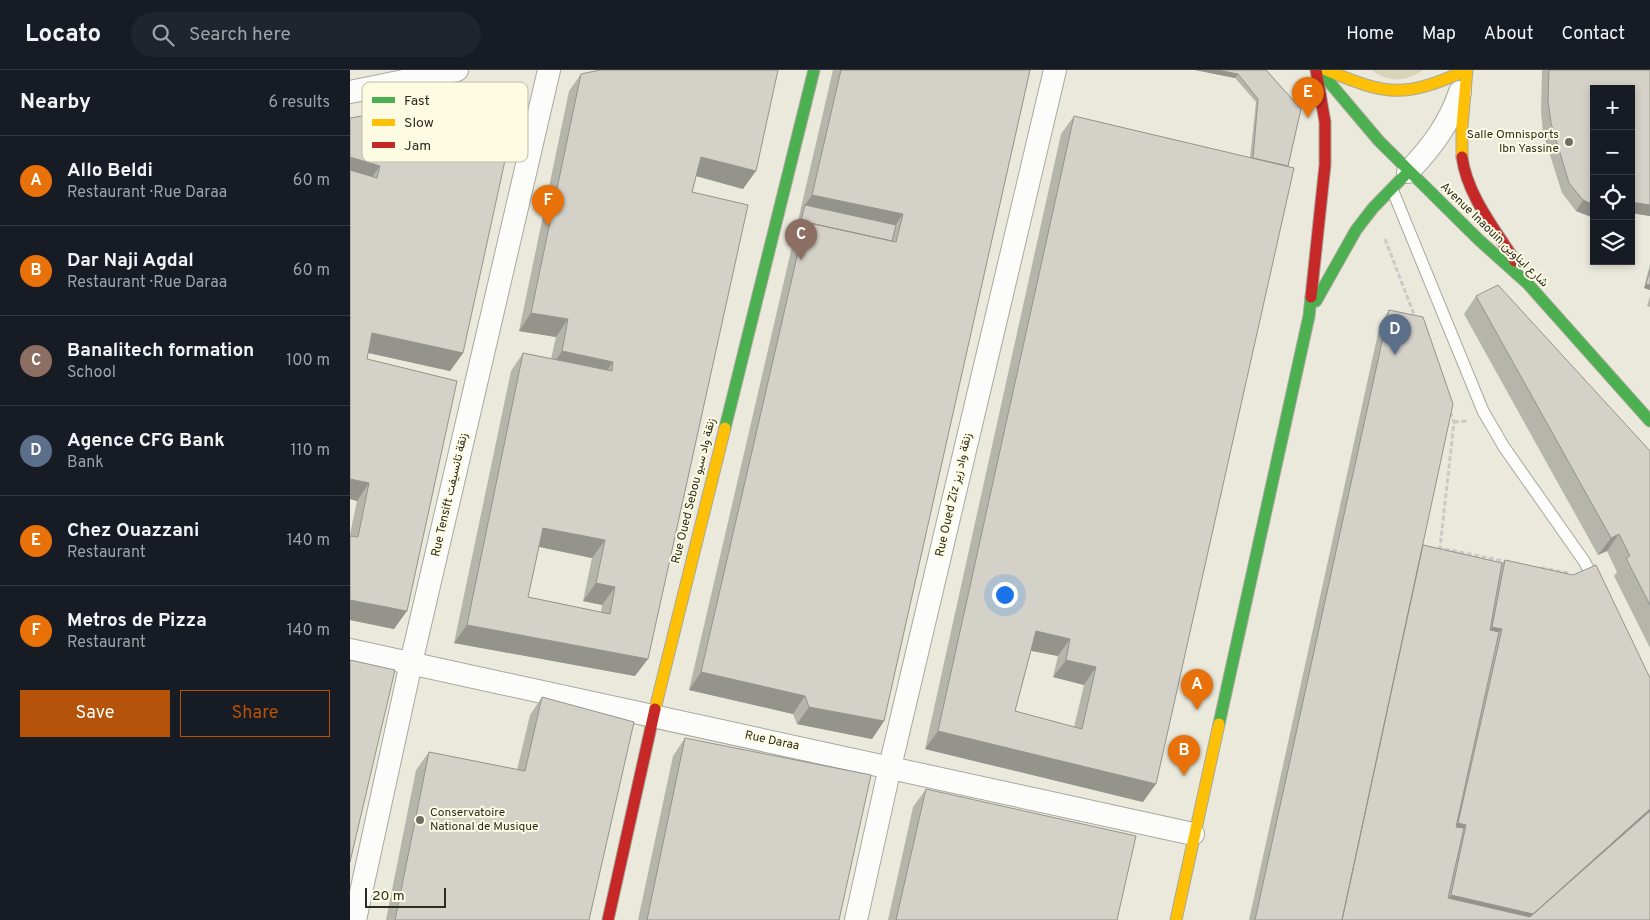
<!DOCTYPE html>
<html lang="en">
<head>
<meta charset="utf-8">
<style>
  body { margin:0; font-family:Overpass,Vazirmatn,sans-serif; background:#20242c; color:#f1f3f6 }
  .controls { position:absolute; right:15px; top:15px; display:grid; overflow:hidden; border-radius:0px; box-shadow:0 2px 8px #0003 }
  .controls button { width:45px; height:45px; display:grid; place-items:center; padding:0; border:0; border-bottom:1px solid #363941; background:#171b24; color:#f1f3f6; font:25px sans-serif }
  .scale { position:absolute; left:15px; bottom:12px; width:81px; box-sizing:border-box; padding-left:5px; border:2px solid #2d2c23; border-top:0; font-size:14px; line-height:18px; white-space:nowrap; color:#2d2c23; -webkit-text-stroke:4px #fefbe3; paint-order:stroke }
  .you { position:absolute; left:654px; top:524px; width:18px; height:18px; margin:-12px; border:4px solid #fff; border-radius:50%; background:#1a73e8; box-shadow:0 0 0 8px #1a73e833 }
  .badge { display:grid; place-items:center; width:32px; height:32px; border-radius:50%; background:#b45309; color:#fff; font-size:16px; font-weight:700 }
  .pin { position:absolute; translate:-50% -41px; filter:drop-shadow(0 1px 2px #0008) }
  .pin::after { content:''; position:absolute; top:26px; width:18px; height:15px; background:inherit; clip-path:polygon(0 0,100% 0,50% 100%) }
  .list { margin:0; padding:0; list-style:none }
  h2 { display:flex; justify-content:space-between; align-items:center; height:65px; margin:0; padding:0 20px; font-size:21px }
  h2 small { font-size:16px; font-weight:400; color:#9ea1a6 }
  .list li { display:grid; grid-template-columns:32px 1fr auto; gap:15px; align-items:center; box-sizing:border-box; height:90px; padding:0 20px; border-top:1px solid #363941 }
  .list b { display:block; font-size:19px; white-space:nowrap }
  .list p { margin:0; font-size:16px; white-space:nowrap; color:#9ea1a6 }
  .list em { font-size:16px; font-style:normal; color:#9ea1a6 }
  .actions { display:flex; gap:10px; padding:15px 20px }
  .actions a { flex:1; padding:11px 0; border:1px solid #b45309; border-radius:0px; text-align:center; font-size:18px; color:#b45309 }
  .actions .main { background:#b45309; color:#fff }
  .icon { flex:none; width:28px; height:28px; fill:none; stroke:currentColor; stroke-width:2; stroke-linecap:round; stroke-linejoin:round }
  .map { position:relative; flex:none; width:1300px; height:850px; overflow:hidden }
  header { display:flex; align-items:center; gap:30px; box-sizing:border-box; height:70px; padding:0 25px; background:#171b24; border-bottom:1px solid #363941 }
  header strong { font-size:24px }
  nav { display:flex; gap:28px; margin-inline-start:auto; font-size:18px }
  .search { width:350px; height:45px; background:#20242c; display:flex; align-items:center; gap:12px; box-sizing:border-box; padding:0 18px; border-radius:28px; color:#9ea1a6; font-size:19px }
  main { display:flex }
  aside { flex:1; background:#171b24 }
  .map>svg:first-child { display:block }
  .green { fill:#d7d5b9 }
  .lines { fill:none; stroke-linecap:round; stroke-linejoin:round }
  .lane-casing { stroke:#a8a89d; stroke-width:13 }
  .street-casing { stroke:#a8a89d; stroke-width:24 }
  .fast-casing { stroke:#a8a89d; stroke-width:13 }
  .slow-casing { stroke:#a8a89d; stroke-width:13 }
  .jam-casing { stroke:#a8a89d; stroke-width:13 }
  .path { stroke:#cacac6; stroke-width:3; stroke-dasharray:5 2.5; stroke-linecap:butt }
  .lane { stroke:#fcfcfa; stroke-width:11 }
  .street { stroke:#fcfcfa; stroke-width:22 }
  .fast { stroke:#4caf50; stroke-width:11 }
  .slow { stroke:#ffc107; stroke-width:11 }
  .jam { stroke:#c62828; stroke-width:11 }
  .lane-bridge-casing { stroke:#a8a89d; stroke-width:13; stroke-linecap:butt }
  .lane-bridge { stroke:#fcfcfa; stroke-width:11 }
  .wall { fill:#b6b5ac; fill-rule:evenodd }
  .shaded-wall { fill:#94938c }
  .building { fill:#d4d2c8; stroke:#94938c; fill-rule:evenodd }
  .poi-dot { fill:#6f6e64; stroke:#fefbe3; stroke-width:2 }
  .labels { text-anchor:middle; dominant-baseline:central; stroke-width:4; stroke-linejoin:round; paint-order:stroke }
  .poi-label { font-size:12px; fill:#2d2c23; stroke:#fefbe3; text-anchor:end }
  .street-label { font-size:12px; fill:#2d2c23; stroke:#fefbe3 }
  .key { fill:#fefbe3; stroke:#bfbda9; stroke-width:1 }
  .key-label { font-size:14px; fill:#2d2c23 }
</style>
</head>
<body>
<header>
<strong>Locato</strong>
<div class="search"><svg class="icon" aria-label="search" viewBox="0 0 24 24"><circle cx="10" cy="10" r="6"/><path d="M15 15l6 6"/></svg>Search here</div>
<nav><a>Home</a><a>Map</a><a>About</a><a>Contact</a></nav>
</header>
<main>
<aside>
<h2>Nearby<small>6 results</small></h2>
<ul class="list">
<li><span class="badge" style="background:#e8710a">A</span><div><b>Allo Beldi</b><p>Restaurant · Rue Daraa</p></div><em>60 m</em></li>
<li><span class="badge" style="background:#e8710a">B</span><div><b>Dar Naji Agdal</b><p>Restaurant · Rue Daraa</p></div><em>60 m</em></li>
<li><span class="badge" style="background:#8d6e63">C</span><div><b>Banalitech formation</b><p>School</p></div><em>100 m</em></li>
<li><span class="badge" style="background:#5c6f8a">D</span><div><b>Agence CFG Bank</b><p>Bank</p></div><em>110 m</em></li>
<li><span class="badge" style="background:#e8710a">E</span><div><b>Chez Ouazzani</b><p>Restaurant</p></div><em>140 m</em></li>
<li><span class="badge" style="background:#e8710a">F</span><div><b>Metros de Pizza</b><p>Restaurant</p></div><em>140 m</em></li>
</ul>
<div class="actions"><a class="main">Save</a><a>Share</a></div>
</aside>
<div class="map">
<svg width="1300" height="850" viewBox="0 0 1300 850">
  <rect width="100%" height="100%" fill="#eae9dc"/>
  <!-- green -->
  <path class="green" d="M 1022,0 L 1073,0 C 1057,12 1037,13 1022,0 Z"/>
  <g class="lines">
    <defs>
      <path id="lane" d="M 1042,119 L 1133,341 L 1154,377 L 1234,491"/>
      <path id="street" d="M 0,22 L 107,0
        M 1058,102 C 1082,77 1099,54 1110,22
        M 0,580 L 843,764
        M 5,850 L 61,593 L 199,0
        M 506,850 L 540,697 L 705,0"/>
      <path id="fast" d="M 969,0 L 1029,71 L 1129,170 L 1178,214 L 1300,351
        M 966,231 L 1006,160 L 1023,138 L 1058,102
        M 375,358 L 464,0
        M 869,654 L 959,246 L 961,227"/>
      <path id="slow" d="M 976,0 C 1039,26 1054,28 1117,0 L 1112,56 L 1112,87
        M 305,639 L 375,358
        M 826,850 L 869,654"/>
      <path id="jam" d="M 1112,87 C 1117,125 1145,159 1165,191
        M 961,227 L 975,95 L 975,52 L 966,0
        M 258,850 L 305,639"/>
    </defs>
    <!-- lane casing -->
    <use href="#lane" class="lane-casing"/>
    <!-- street casing -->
    <use href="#street" class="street-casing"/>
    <!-- fast casing -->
    <use href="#fast" class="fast-casing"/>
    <!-- slow casing -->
    <use href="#slow" class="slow-casing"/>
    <!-- jam casing -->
    <use href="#jam" class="jam-casing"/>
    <!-- path -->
    <path class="path" d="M 1035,169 L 1065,247
      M 1100,342 L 1104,352 L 1090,478 L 1158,492
      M 1104,352 L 1117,351
      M 1191,498 L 1219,503"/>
    <!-- lane -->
    <use href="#lane" class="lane"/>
    <!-- street -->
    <use href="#street" class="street"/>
    <!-- fast -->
    <use href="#fast" class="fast"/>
    <!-- slow -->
    <use href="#slow" class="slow"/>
    <!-- jam -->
    <use href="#jam" class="jam"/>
    <defs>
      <path id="lane-bridge" d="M 1234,491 L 1245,511"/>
    </defs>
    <!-- lane-bridge casing -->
    <use href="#lane-bridge" class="lane-bridge-casing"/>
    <!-- lane-bridge -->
    <use href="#lane-bridge" class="lane-bridge"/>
  </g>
  <!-- wall -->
  <path class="wall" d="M 483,0 L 680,0 L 534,651 L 522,669 L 447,654 L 443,644 L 339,620 Z
    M 845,0 L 916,0 L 951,39 L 793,732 L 575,679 L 711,64 L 724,46 L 900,88 L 906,32 L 885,8 ZM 681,581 L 708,586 L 703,607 L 734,615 L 724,657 L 665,641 Z
    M 1192,0 L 1300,0 L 1300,146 L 1281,143 L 1281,19 L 1244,19 L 1244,148 L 1226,141 L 1212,123 L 1193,63 L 1191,41 Z
    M 231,4 L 393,119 L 346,106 L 342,122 L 285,606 L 104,573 L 161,301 L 173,283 L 201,289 L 206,267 L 169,261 L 219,21 ZM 189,477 L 242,488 L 233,531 L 252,535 L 251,542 L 178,527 Z
    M 74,35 L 113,283 L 100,301 L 18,283 L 17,289 L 44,559 L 0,550 L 0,464 L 7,431 L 0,429 L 0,48 L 36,70 L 54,66 L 55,62 Z
    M 1300,194 L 1300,220 L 1294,218 Z
    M 1126,226 L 1300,381 L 1300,578 L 1264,506 L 1267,502 L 1257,481 L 1248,485 L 1114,244 Z
    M 1300,226 L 1300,237 L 1297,236 Z
    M 1039,240 L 1073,475 L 1152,493 L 1155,490 L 1300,850 L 899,850 L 1030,254 Z
    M 192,627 L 239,850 L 36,850 L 66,700 L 79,682 L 167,700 L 180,645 Z
    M 335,668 L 489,850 L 288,850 L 323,686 Z
    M 576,719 L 767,850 L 538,850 L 563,737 Z"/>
  <!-- shaded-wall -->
  <path class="shaded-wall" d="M 845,0 L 867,0 L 888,4 L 885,8 Z
    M 0,87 L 30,96 L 17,114 L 0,108 Z
    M 351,87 L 406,101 L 393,119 L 339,104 Z
    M 462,125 L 553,144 L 541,162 L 455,135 Z
    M 1233,130 L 1244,135 L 1244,148 L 1226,141 Z
    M 1281,132 L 1300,135 L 1300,146 L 1281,143 Z
    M 1296,214 L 1300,215 L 1300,220 L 1294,218 Z
    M 181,243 L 218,249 L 206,267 L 169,261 Z
    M 22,263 L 113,283 L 100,301 L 10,281 Z
    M 212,281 L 263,292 L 251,309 L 200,299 Z
    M 0,409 L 19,413 L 7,431 L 0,429 Z
    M 193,458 L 255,470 L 242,488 L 181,475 Z
    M 1269,464 L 1257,481 L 1248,485 L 1261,468 Z
    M 246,513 L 265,517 L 252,535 L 233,531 Z
    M 0,530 L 57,541 L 44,559 L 0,550 Z
    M 117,555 L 298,589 L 285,606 L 104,573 Z
    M 1142,557 L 1152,559 L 1144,569 L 1135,567 Z
    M 686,561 L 720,569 L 708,586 L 673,579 Z
    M 716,590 L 746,597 L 734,615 L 703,607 Z
    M 351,602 L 455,626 L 443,644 L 339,620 Z
    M 459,637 L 534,651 L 522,669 L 447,654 Z
    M 588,661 L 806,714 L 793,732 L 575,679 Z
    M 1300,739 L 1300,743 L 1181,850 L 1093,835 L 1101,825 Z
    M 1108,753 L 1116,755 L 1109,766 L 1101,764 Z"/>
  <!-- building -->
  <path class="building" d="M 250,0 L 428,0 L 406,101 L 351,87 L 342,122 L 398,135 L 298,589 L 117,555 L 173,283 L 262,301 L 263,292 L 212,281 L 218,249 L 181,243 L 231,4 ZM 193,458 L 255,470 L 246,513 L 265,517 L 260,544 L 178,527 Z
    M 491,0 L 680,0 L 534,651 L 459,637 L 455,626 L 351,602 L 455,152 L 546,172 L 553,144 L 462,125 Z
    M 867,0 L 916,0 L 951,39 L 938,96 L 903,88 L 908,29 L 888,4 Z
    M 1199,0 L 1300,0 L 1300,135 L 1281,132 L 1281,19 L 1244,19 L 1244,135 L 1233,130 L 1219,113 L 1201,53 L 1198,30 Z
    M 171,17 L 113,283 L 22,263 L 17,289 L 107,311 L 57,541 L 0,530 L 0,466 L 8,467 L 19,413 L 0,409 L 0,100 L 27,108 L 30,96 L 0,87 L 0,48 L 30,43 L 36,70 L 63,64 L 67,45 L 74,35 Z
    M 724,46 L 944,98 L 806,714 L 588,661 ZM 686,561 L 720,569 L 716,590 L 746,597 L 732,659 L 665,641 Z
    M 455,135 L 546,155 L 542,171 L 455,152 L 448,162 Z
    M 1300,200 L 1300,215 L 1296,214 Z
    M 1148,215 L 1300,381 L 1300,535 L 1276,488 L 1280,486 L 1269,464 L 1261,468 L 1126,226 Z
    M 1039,240 L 1073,247 L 1103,334 L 992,850 L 905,850 Z
    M 1073,475 L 1152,493 L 1140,560 L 1149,562 L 1106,757 L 1114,758 L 1098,828 L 1180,847 L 1300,741 L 1300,850 L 992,850 Z
    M 1155,490 L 1223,505 L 1246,495 L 1300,608 L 1300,739 L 1183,844 L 1101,825 L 1116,755 L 1108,753 L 1152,559 L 1142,557 Z
    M 0,590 L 45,600 L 0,792 Z
    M 192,627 L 284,652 L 239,850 L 45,850 L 79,682 L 175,701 Z
    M 335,668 L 521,705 L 489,850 L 297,850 Z
    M 576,719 L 786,766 L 767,850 L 546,850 Z"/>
  <!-- markers -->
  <g class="poi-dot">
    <circle cx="1219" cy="72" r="5"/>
    <circle cx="70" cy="750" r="5"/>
  </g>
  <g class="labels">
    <!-- poi labels -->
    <g class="poi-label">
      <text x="1209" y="65">Salle Omnisports<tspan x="1209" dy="14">Ibn Yassine</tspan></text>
      <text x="80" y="743" text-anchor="start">Conservatoire<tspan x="80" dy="14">National de Musique</tspan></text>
    </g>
    <!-- street labels -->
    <g class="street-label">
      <text transform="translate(1144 165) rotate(44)">Avenue Inaouin شارع ايناوين</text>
      <text transform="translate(344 421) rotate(-76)">Rue Oued Sebou زنقة واد سبو</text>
      <text transform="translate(100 425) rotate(-77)">Rue Tensift زنقة تانسيفت</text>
      <text transform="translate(604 425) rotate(-77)">Rue Oued Ziz زنقة واد زيز</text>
      <text transform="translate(422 671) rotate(12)">Rue Daraa</text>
    </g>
  </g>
  <!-- legend -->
  <rect x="12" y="12" width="166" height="80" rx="8" class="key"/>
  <rect x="22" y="27" width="23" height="6" fill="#4caf50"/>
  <rect x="22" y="49" width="23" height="7" fill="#ffc107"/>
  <rect x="22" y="72" width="23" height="6" fill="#c62828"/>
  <g class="key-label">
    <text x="54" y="35">Fast</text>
    <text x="54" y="57">Slow</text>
    <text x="54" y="80">Jam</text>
  </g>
</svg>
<div class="controls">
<button>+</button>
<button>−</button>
<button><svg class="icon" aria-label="locate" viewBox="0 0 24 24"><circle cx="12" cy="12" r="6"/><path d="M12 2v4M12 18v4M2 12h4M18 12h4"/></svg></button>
<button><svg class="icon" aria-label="layers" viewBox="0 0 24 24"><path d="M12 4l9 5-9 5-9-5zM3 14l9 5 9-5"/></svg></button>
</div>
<div class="scale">20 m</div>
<div class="you"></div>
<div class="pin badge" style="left:847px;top:640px;background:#e8710a">A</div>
<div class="pin badge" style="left:834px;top:706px;background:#e8710a">B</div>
<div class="pin badge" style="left:451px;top:190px;background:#8d6e63">C</div>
<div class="pin badge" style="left:1045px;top:285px;background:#5c6f8a">D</div>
<div class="pin badge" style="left:958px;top:48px;background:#e8710a">E</div>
<div class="pin badge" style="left:198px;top:156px;background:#e8710a">F</div>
</div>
</main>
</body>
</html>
